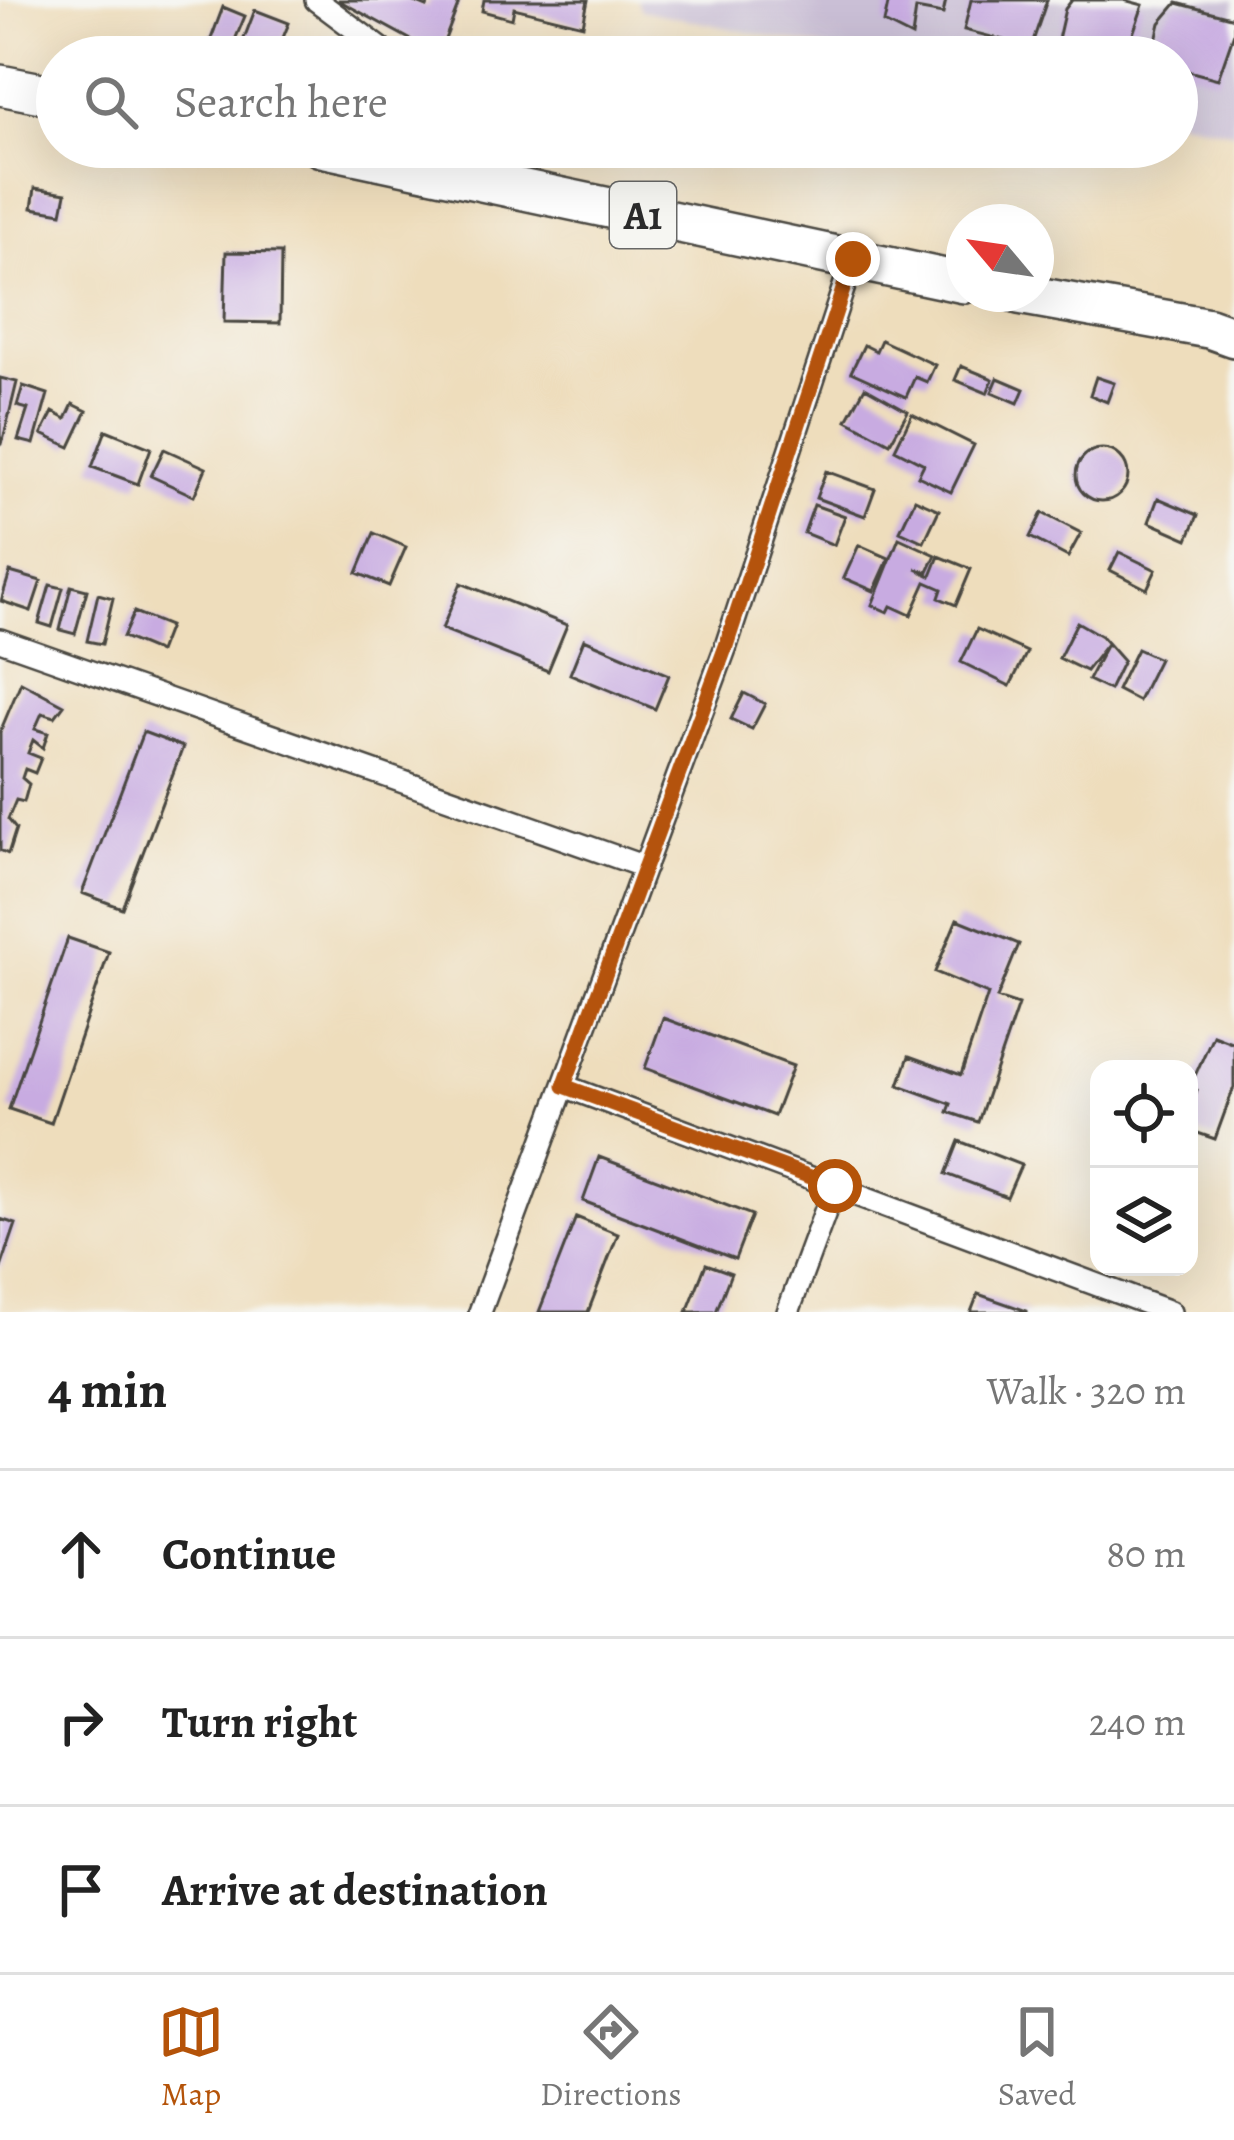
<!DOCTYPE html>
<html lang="en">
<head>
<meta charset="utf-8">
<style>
  body { margin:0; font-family:Alegreya,serif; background:#f2f2f2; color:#222 }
  .controls { position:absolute; right:36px; bottom:36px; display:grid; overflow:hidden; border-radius:24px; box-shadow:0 12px 48px #0002 }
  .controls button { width:108px; height:108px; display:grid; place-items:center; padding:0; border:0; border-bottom:3px solid #e0e0e0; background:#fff; color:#222; font:60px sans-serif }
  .compass { position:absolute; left:946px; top:204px; width:108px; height:108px; border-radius:50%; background:#fff; box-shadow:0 12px 48px #0002; rotate:299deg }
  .stop { position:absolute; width:36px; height:36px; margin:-27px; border:9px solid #b45309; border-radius:50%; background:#fff }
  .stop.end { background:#b45309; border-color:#fff; box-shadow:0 3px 12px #0008 }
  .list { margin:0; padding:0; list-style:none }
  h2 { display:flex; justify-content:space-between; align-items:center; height:156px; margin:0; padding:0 48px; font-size:51px }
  h2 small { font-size:39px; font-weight:400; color:#767676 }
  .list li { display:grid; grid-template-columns:78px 1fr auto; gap:36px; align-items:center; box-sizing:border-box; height:168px; padding:0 48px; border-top:3px solid #e0e0e0 }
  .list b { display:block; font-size:45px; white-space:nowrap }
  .list em { font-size:39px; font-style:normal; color:#767676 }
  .icon { flex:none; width:66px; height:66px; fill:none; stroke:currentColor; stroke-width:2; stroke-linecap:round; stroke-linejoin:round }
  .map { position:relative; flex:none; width:1234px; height:1312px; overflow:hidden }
  .search { position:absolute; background:#fff; box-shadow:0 12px 48px #0002; left:36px; right:36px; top:36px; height:132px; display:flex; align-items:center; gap:30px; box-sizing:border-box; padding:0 42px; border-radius:66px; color:#767676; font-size:45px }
  .sheet { height:660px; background:#fff }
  nav { display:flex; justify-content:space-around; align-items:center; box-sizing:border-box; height:168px; border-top:3px solid #e0e0e0; background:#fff; font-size:33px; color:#767676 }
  nav a { display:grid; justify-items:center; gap:6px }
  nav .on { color:#b45309 }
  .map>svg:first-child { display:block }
  .industrial { fill:#cabfd6 }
  .building { fill:#c8abe1 }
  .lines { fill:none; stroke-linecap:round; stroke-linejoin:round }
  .street-casing { stroke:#484641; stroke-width:26 }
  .highway-casing { stroke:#484641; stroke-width:44 }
  .street { stroke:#fff; stroke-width:21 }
  .highway { stroke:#fff; stroke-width:39 }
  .route { stroke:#b45309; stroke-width:15 }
  .labels { text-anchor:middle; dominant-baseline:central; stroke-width:9; stroke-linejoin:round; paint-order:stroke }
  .shield { fill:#f6f6f2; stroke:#686867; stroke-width:3 }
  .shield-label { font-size:39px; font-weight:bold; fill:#2b2b2b }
</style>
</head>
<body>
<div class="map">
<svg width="1234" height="1312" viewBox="0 0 1234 1312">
  <rect width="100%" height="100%" fill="#f6f6f2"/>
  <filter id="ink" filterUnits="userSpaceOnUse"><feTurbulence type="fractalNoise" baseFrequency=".00833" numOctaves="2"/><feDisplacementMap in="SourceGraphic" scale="24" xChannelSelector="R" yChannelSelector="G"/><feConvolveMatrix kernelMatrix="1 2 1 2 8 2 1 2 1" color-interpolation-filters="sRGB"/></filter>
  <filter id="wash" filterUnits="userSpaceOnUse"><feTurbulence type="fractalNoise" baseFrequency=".004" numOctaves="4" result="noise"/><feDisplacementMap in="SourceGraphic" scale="48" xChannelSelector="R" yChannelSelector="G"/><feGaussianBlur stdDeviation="2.7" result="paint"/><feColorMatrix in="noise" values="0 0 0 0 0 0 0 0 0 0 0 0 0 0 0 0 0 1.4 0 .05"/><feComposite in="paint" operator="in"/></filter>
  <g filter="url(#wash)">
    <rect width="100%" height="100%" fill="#eeddbc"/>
    <!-- industrial -->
    <path class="industrial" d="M 637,0 L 1234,0 L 1234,132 L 1177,120 L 1177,57 L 869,57 L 641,10 Z"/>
    <g id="blocks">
      <!-- building -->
      <path class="building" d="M 338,0 L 410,0 L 427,7 L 430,0 L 460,0 L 439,55 Z
        M 484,0 L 588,0 L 583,25 L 514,8 L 512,19 L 482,11 Z
        M 889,0 L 946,0 L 943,14 L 916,9 L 912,37 L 884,23 Z
        M 971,0 L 1047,0 L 1031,47 L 964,30 Z
        M 1072,0 L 1124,0 L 1143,5 L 1125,57 L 1093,57 L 1056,48 L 1065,9 Z
        M 1177,3 L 1234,18 L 1234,33 L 1218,79 L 1177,68 L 1177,57 L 1152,57 L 1160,23 Z
        M 223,7 L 245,16 L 232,47 L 211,39 Z
        M 255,10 L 289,23 L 275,57 L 237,57 Z
        M 35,188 L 66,193 L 62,213 L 32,208 Z
        M 226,252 L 281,253 L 280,323 L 224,322 Z
        M 881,340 L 935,365 L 927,382 L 915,377 L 906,397 L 851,372 L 864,345 L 876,351 Z
        M 961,366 L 993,379 L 987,393 L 955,380 Z
        M 1096,377 L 1114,383 L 1107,402 L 1090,395 Z
        M 0,378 L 17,382 L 2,444 L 0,444 Z
        M 998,378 L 1024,389 L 1018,403 L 992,392 Z
        M 23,386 L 48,394 L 34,444 L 18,440 L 28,409 L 17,406 Z
        M 865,387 L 908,411 L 890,443 L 847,420 Z
        M 73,404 L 87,411 L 70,447 L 42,434 L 53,412 L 66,419 Z
        M 912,414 L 974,445 L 951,492 L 918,476 L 924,464 L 895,449 Z
        M 106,430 L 151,448 L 138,484 L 92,467 Z
        M1076 475a26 26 0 1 1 52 0a26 26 0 1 1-52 0Z
        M 164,449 L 206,468 L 194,496 L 151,476 Z
        M 826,471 L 875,489 L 865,516 L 816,498 Z
        M 1158,498 L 1198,515 L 1188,539 L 1149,522 Z
        M 915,499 L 939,510 L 924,542 L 900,531 Z
        M 814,505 L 845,516 L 834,545 L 804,533 Z
        M 1042,513 L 1081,533 L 1068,557 L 1030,537 Z
        M 374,533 L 406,547 L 389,586 L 357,573 Z
        M 899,538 L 936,555 L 928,572 L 916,569 L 931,576 L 939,556 L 971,569 L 956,605 L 939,598 L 942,589 L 926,582 L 911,615 L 891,606 L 888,612 L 872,605 Z
        M 859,545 L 889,558 L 874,591 L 844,578 Z
        M 1119,552 L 1156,570 L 1147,589 L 1110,570 Z
        M 10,572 L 41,581 L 31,611 L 1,601 Z
        M 461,583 L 567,625 L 548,671 L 442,629 Z
        M 50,585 L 63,588 L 52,627 L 39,623 Z
        M 71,586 L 87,590 L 75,634 L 60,630 Z
        M 98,594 L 113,598 L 102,644 L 87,641 Z
        M 134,612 L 169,626 L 159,652 L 123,637 Z
        M 1077,622 L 1101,636 L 1123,661 L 1109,690 L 1088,680 L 1107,644 L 1086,671 L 1059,658 Z
        M 977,629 L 1027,652 L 1010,686 L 961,662 Z
        M 584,639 L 669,675 L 655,709 L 570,674 Z
        M 1137,649 L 1159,659 L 1138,701 L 1117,690 Z
        M 21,682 L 64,705 L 55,717 L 42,713 L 35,729 L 48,733 L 43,748 L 33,740 L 28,753 L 41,758 L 35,773 L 25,769 L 22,778 L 29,784 L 24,802 L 16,800 L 8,819 L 16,829 L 8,854 L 0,850 L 0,732 Z
        M 744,693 L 765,704 L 752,729 L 731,719 Z
        M 143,732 L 183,747 L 122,908 L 82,893 Z
        M 957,919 L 1019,944 L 997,998 L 1018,1005 L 978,1122 L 948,1112 L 951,1104 L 899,1085 L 909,1056 L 961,1075 L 988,994 L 935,972 Z
        M 68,938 L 109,952 L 51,1123 L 9,1109 Z
        M 663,1018 L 793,1066 L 774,1116 L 645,1068 Z
        M 1213,1035 L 1234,1043 L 1234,1087 L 1215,1139 L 1189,1130 L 1189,1111 L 1197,1090 L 1190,1087 Z
        M 959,1141 L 1021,1165 L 1007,1197 L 946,1174 Z
        M 599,1157 L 752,1215 L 735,1259 L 583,1201 Z
        M 576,1217 L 618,1234 L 588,1312 L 539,1312 Z
        M 0,1219 L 16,1224 L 1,1268 L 0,1268 Z
        M 706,1264 L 731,1273 L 716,1312 L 687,1312 Z
        M 978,1294 L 1027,1311 L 1027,1312 L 971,1312 Z"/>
    </g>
  </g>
  <g filter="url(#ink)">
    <use href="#blocks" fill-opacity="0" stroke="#484641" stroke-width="3"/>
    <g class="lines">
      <defs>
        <path id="street" d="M 316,0 L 392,57
          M 0,640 L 645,867
          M 564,1086 L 1170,1312
          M 480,1312 L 726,646 L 853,259
          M 788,1312 L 835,1185"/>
        <path id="highway" d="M 0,85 L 57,96
          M 321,147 L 964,283
          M 1019,294 L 1209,328 L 1234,337"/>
      </defs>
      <!-- street casing -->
      <use href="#street" class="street-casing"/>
      <!-- highway casing -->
      <use href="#highway" class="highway-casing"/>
      <!-- street -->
      <use href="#street" class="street"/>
      <!-- highway -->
      <use href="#highway" class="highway"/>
    </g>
  </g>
  <g class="lines" filter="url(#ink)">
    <!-- route -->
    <path class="route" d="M 835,1186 L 564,1086 L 726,646 L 853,259"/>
  </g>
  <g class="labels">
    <!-- shield labels -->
    <rect class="shield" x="610" y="182" width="66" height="66" rx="9"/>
    <g class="shield-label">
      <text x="643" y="215">A1</text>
    </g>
  </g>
</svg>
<div class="controls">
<button><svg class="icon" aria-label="locate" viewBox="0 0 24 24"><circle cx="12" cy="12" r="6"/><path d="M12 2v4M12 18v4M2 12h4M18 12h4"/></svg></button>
<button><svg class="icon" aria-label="layers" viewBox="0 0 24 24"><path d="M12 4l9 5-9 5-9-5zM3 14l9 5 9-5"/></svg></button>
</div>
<svg class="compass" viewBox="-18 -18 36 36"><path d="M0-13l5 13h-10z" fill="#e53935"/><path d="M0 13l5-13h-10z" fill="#767676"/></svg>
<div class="stop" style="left:835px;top:1186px"></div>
<div class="stop end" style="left:853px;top:259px"></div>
<div class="search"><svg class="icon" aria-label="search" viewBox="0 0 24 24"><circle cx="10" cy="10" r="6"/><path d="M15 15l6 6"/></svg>Search here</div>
</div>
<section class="sheet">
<h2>4 min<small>Walk · 320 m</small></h2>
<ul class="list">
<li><svg class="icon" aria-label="ahead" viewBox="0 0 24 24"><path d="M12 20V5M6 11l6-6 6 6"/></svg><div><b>Continue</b></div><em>80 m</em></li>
<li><svg class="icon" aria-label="right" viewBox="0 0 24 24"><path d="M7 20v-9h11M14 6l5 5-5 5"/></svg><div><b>Turn right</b></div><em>240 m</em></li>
<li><svg class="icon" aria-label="arrive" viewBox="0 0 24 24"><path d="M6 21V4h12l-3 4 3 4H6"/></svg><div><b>Arrive at destination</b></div></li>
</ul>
</section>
<nav>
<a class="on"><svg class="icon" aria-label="map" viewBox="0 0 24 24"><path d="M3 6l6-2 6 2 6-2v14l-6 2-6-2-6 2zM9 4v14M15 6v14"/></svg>Map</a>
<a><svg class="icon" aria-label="directions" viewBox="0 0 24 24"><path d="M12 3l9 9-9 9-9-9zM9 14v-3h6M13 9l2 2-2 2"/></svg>Directions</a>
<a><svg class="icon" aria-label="saved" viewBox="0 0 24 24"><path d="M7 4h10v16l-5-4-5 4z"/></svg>Saved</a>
</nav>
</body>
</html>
